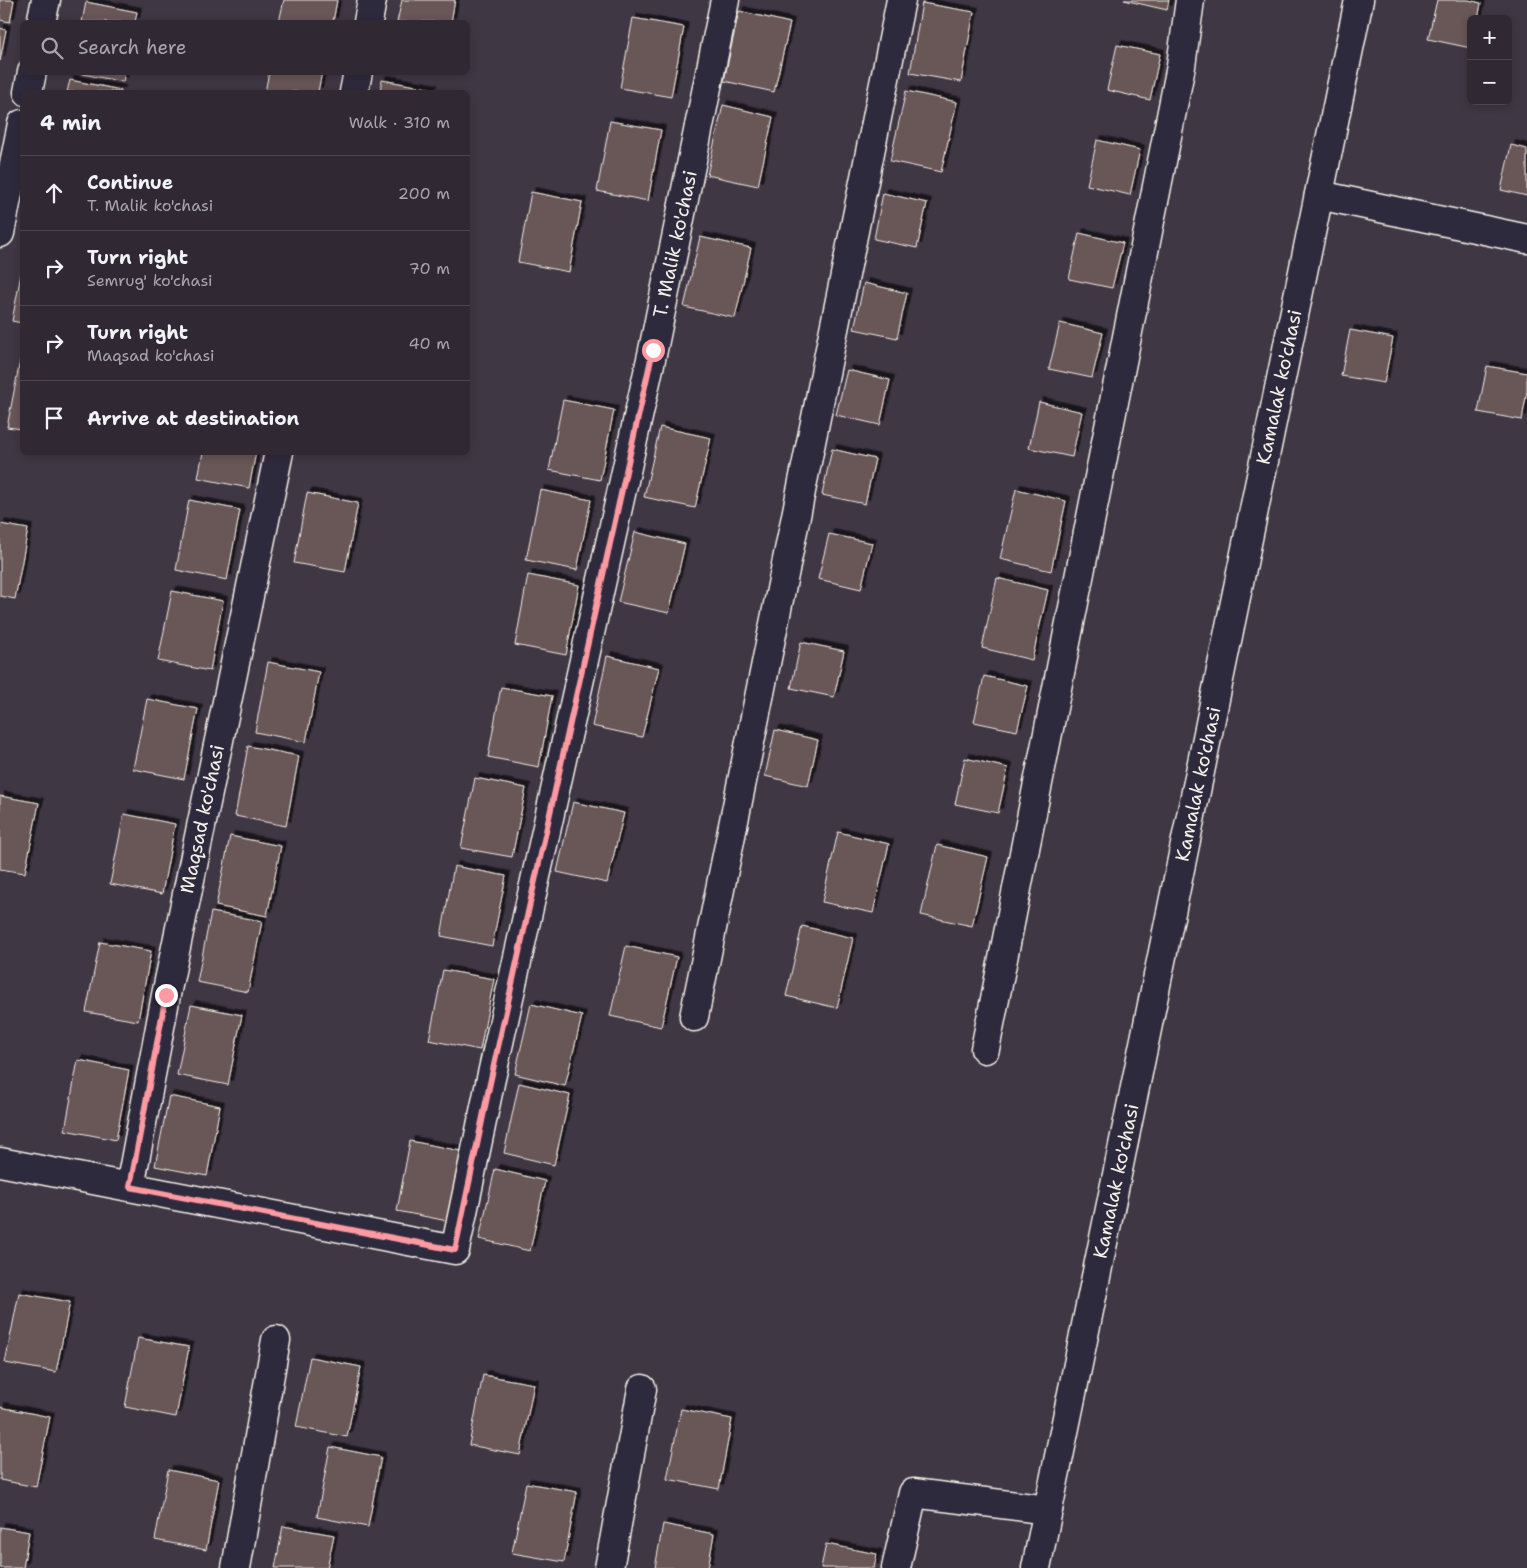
<!DOCTYPE html>
<html lang="en">
<head>
<meta charset="utf-8">
<style>
  body { margin:0; font-family:"Shantell Sans",sans-serif; background:#3c3540; color:#f1f3f6 }
  .controls { position:absolute; right:15px; top:15px; display:grid; overflow:hidden; border-radius:8px; box-shadow:0 2px 8px #0003 }
  .controls button { width:45px; height:45px; display:grid; place-items:center; padding:0; border:0; border-bottom:1px solid #4b454f; background:#302934; color:#f1f3f6; font:25px sans-serif }
  .stop { position:absolute; width:15px; height:15px; margin:-11px; border:4px solid #ff9aa2; border-radius:50%; background:#fff }
  .stop.end { background:#ff9aa2; border-color:#fff; box-shadow:0 1px 5px #0008 }
  .list { margin:0; padding:0; list-style:none }
  h2 { display:flex; justify-content:space-between; align-items:center; height:65px; margin:0; padding:0 20px; font-size:21px }
  h2 small { font-size:16px; font-weight:400; color:#a8a6ac }
  .list li { display:grid; grid-template-columns:32px 1fr auto; gap:15px; align-items:center; box-sizing:border-box; height:75px; padding:0 20px; border-top:1px solid #4b454f }
  .list b { display:block; font-size:19px; white-space:nowrap }
  .list p { margin:0; font-size:16px; white-space:nowrap; color:#a8a6ac }
  .list em { font-size:16px; font-style:normal; color:#a8a6ac }
  .icon { flex:none; width:28px; height:28px; fill:none; stroke:currentColor; stroke-width:2; stroke-linecap:round; stroke-linejoin:round }
  .map { position:relative; flex:none; width:1527px; height:1568px; overflow:hidden }
  .search { position:absolute; background:#302934; box-shadow:0 2px 8px #0003; left:20px; top:20px; width:450px; height:55px; display:flex; align-items:center; gap:12px; box-sizing:border-box; padding:0 18px; border-radius:8px; color:#a8a6ac; font-size:19px }
  .panel { position:absolute; background:#302934; box-shadow:0 2px 8px #0003; left:20px; top:90px; width:450px; height:365px; border-radius:8px }
  .map>svg:first-child { display:block }
  .building { fill:#695657; stroke:#f4f1e8; filter:url(#shadow) }
  .lines { fill:none; stroke-linecap:round; stroke-linejoin:round }
  .minor-casing { stroke:#f4f1e8; stroke-width:31 }
  .major-casing { stroke:#f4f1e8; stroke-width:31 }
  .minor { stroke:#2f2a3d; stroke-width:28 }
  .major { stroke:#2f2a3d; stroke-width:28 }
  .route { stroke:#ff9aa2; stroke-width:6 }
  .labels { text-anchor:middle; dominant-baseline:central; stroke-width:4.5; stroke-linejoin:round; paint-order:stroke }
  .street-label { font-size:19px; fill:#f4f1e8; stroke:#2f2a3d }
</style>
</head>
<body>
<div class="map">
<svg width="1527" height="1568" viewBox="0 0 1527 1568">
  <defs>
    <filter id="shadow"><feDropShadow dx="4.5" dy="-4.5" stdDeviation="0" flood-color="#0009"/></filter>
  </defs>
  <rect width="100%" height="100%" fill="#403745"/>
  <filter id="ink" filterUnits="userSpaceOnUse"><feTurbulence type="fractalNoise" baseFrequency=".02" numOctaves="2"/><feDisplacementMap in="SourceGraphic" scale="10" xChannelSelector="R" yChannelSelector="G"/><feConvolveMatrix kernelMatrix="1 2 1 2 8 2 1 2 1" color-interpolation-filters="sRGB"/></filter>
  <g filter="url(#ink)">
    <!-- building -->
    <path class="building" d="M 0,0 L 14,0 L 10,22 L 0,20 Z
      M 284,0 L 337,0 L 333,22 L 279,22 Z
      M 402,0 L 455,0 L 451,22 L 397,22 Z
      M 1124,0 L 1169,0 L 1167,10 Z
      M 1437,0 L 1468,0 L 1481,3 L 1478,19 L 1471,19 L 1471,48 L 1428,39 Z
      M 86,2 L 137,12 L 135,22 L 82,22 Z
      M 922,3 L 974,12 L 961,82 L 910,73 Z
      M 739,11 L 790,23 L 774,92 L 724,81 Z
      M 633,18 L 684,27 L 671,97 L 620,88 Z
      M 0,28 L 6,30 L 0,61 Z
      M 1117,45 L 1160,54 L 1150,100 L 1107,90 Z
      M 73,72 L 125,72 L 123,82 Z
      M 269,72 L 322,72 L 318,92 L 265,92 Z
      M 70,80 L 121,90 L 121,92 L 67,92 Z
      M 382,80 L 433,89 L 432,92 L 380,92 Z
      M 906,91 L 957,102 L 941,172 L 890,161 Z
      M 723,105 L 773,117 L 758,186 L 707,175 Z
      M 610,121 L 661,130 L 648,201 L 597,191 Z
      M 1097,140 L 1140,150 L 1130,195 L 1087,185 Z
      M 1511,145 L 1527,149 L 1527,196 L 1501,190 Z
      M 531,192 L 582,202 L 569,272 L 518,262 Z
      M 883,193 L 927,203 L 917,248 L 874,239 Z
      M 1079,233 L 1123,243 L 1112,288 L 1069,279 Z
      M 700,237 L 751,248 L 735,318 L 684,307 Z
      M 22,269 L 22,323 L 12,321 Z
      M 864,283 L 907,293 L 897,338 L 854,329 Z
      M 1060,323 L 1103,333 L 1092,378 L 1049,369 Z
      M 1350,330 L 1393,338 L 1384,383 L 1341,376 Z
      M 21,356 L 22,357 L 22,429 L 7,427 Z
      M 1487,366 L 1527,373 L 1527,391 L 1522,420 L 1478,412 Z
      M 847,370 L 890,380 L 880,425 L 836,415 Z
      M 563,400 L 614,410 L 600,480 L 549,470 Z
      M 1039,402 L 1082,412 L 1072,457 L 1029,448 Z
      M 660,427 L 711,438 L 695,508 L 644,497 Z
      M 832,449 L 875,459 L 865,504 L 822,495 Z
      M 203,452 L 256,452 L 249,488 L 198,478 Z
      M 1016,489 L 1066,501 L 1051,571 L 1000,559 Z
      M 540,490 L 591,500 L 577,570 L 526,560 Z
      M 307,493 L 358,503 L 345,572 L 294,563 Z
      M 189,500 L 240,510 L 227,580 L 176,570 Z
      M 0,524 L 28,529 L 15,599 L 0,596 Z
      M 635,532 L 685,544 L 669,613 L 618,602 Z
      M 829,534 L 872,543 L 861,589 L 818,579 Z
      M 528,575 L 579,585 L 566,655 L 515,645 Z
      M 997,578 L 1048,590 L 1032,660 L 982,648 Z
      M 172,591 L 223,601 L 210,671 L 158,661 Z
      M 801,642 L 844,651 L 834,697 L 791,688 Z
      M 607,656 L 659,668 L 642,737 L 592,726 Z
      M 268,662 L 319,672 L 306,742 L 255,732 Z
      M 984,676 L 1028,686 L 1017,731 L 974,722 Z
      M 501,687 L 552,696 L 539,767 L 488,757 Z
      M 147,699 L 198,709 L 184,779 L 133,769 Z
      M 775,730 L 818,740 L 808,786 L 765,776 Z
      M 248,746 L 299,756 L 286,826 L 235,816 Z
      M 965,758 L 1008,768 L 998,813 L 955,804 Z
      M 475,778 L 526,788 L 512,857 L 461,848 Z
      M 0,796 L 39,803 L 25,873 L 0,869 Z
      M 573,802 L 624,813 L 607,883 L 557,872 Z
      M 124,814 L 175,824 L 162,894 L 110,884 Z
      M 838,832 L 889,844 L 873,913 L 822,902 Z
      M 230,836 L 281,846 L 267,916 L 216,906 Z
      M 937,845 L 988,857 L 972,926 L 921,915 Z
      M 454,866 L 506,876 L 492,946 L 441,936 Z
      M 211,912 L 262,921 L 248,992 L 197,982 Z
      M 802,926 L 853,938 L 837,1008 L 786,996 Z
      M 100,942 L 151,951 L 138,1021 L 86,1012 Z
      M 626,946 L 677,957 L 661,1027 L 610,1016 Z
      M 443,970 L 494,979 L 480,1050 L 429,1040 Z
      M 531,1004 L 582,1016 L 565,1086 L 515,1074 Z
      M 191,1005 L 242,1015 L 228,1085 L 177,1075 Z
      M 78,1060 L 129,1070 L 116,1140 L 65,1130 Z
      M 519,1083 L 570,1095 L 554,1165 L 504,1153 Z
      M 169,1096 L 220,1106 L 207,1176 L 155,1166 Z
      M 410,1141 L 461,1151 L 448,1221 L 397,1211 Z
      M 495,1169 L 545,1181 L 530,1251 L 479,1239 Z
      M 19,1293 L 70,1302 L 56,1372 L 5,1363 Z
      M 138,1338 L 189,1347 L 176,1417 L 125,1407 Z
      M 310,1357 L 361,1367 L 347,1437 L 296,1427 Z
      M 483,1375 L 534,1384 L 520,1455 L 469,1445 Z
      M 0,1407 L 50,1417 L 36,1487 L 0,1480 Z
      M 681,1409 L 732,1419 L 719,1489 L 667,1479 Z
      M 330,1447 L 381,1457 L 368,1527 L 317,1517 Z
      M 168,1470 L 219,1480 L 206,1550 L 155,1540 Z
      M 526,1483 L 577,1492 L 564,1562 L 512,1553 Z
      M 663,1524 L 714,1534 L 708,1568 L 655,1568 Z
      M 283,1526 L 334,1535 L 327,1568 L 275,1568 Z
      M 0,1527 L 29,1532 L 23,1568 L 0,1568 Z
      M 826,1544 L 877,1554 L 874,1568 L 821,1568 Z"/>
    <g class="lines">
      <defs>
        <path id="minor" d="M 41,22 L 46,0
          M 368,22 L 372,0
          M 28,92 L 32,72
          M 354,92 L 358,72
          M 1319,195 L 1527,239
          M 0,233 L 22,124
          M 694,1017 L 901,0
          M 985,1049 L 1181,66 L 1190,0
          M 0,1162 L 455,1250 L 490,1083 L 653,350 L 725,0
          M 130,1187 L 166,995 L 279,452
          M 236,1568 L 276,1340
          M 609,1568 L 642,1389
          M 896,1568 L 913,1493 L 1048,1510"/>
        <path id="major" d="M 1036,1568 L 1359,0"/>
      </defs>
      <!-- minor casing -->
      <use href="#minor" class="minor-casing"/>
      <!-- major casing -->
      <use href="#major" class="major-casing"/>
      <!-- minor -->
      <use href="#minor" class="minor"/>
      <!-- major -->
      <use href="#major" class="major"/>
    </g>
  </g>
  <g class="lines" filter="url(#ink)">
    <!-- route -->
    <path class="route" d="M 166,995 L 130,1187 L 455,1250 L 490,1083 L 653,350"/>
  </g>
  <g class="labels">
    <!-- street labels -->
    <g class="street-label">
      <text transform="translate(675 244) rotate(-78)">T. Malik ko'chasi</text>
      <text transform="translate(1279 387) rotate(-78)">Kamalak ko'chasi</text>
      <text transform="translate(1198 784) rotate(-78)">Kamalak ko'chasi</text>
      <text transform="translate(202 819) rotate(-78)">Maqsad ko'chasi</text>
      <text transform="translate(1116 1181) rotate(-78)">Kamalak ko'chasi</text>
    </g>
  </g>
</svg>
<div class="controls">
<button>+</button>
<button>−</button>
</div>
<div class="stop" style="left:653px;top:350px"></div>
<div class="stop end" style="left:166px;top:995px"></div>
<div class="search"><svg class="icon" aria-label="search" viewBox="0 0 24 24"><circle cx="10" cy="10" r="6"/><path d="M15 15l6 6"/></svg>Search here</div>
<section class="panel">
<h2>4 min<small>Walk · 310 m</small></h2>
<ul class="list">
<li><svg class="icon" aria-label="ahead" viewBox="0 0 24 24"><path d="M12 20V5M6 11l6-6 6 6"/></svg><div><b>Continue</b><p>T. Malik ko'chasi</p></div><em>200 m</em></li>
<li><svg class="icon" aria-label="right" viewBox="0 0 24 24"><path d="M7 20v-9h11M14 6l5 5-5 5"/></svg><div><b>Turn right</b><p>Semrug' ko'chasi</p></div><em>70 m</em></li>
<li><svg class="icon" aria-label="right" viewBox="0 0 24 24"><path d="M7 20v-9h11M14 6l5 5-5 5"/></svg><div><b>Turn right</b><p>Maqsad ko'chasi</p></div><em>40 m</em></li>
<li><svg class="icon" aria-label="arrive" viewBox="0 0 24 24"><path d="M6 21V4h12l-3 4 3 4H6"/></svg><div><b>Arrive at destination</b></div></li>
</ul>
</section>
</div>
</body>
</html>
